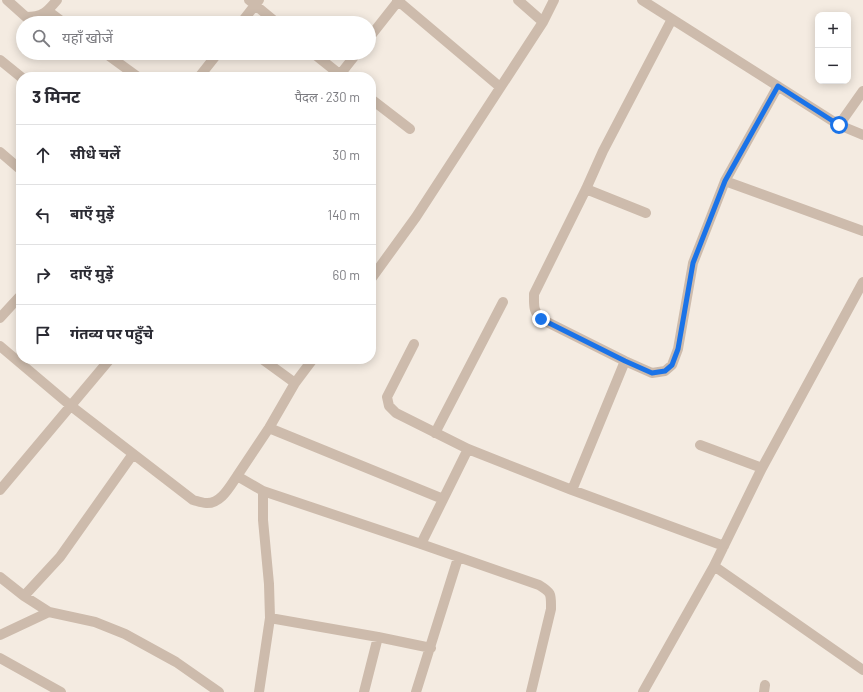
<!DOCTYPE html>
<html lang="hi">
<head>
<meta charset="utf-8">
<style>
  body { margin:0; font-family:Barlow,"Noto Sans Devanagari",sans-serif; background:#f7f7f7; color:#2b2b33 }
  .controls { position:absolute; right:12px; top:12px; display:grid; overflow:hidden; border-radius:8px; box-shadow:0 2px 10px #0003 }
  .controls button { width:36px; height:36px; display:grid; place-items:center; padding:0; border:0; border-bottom:1px solid #e1e1e2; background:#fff; color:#2b2b33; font:20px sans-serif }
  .stop { position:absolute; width:12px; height:12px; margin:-9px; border:3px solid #1a73e8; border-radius:50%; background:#fff }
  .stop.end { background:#1a73e8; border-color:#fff; box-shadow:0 1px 4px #0008 }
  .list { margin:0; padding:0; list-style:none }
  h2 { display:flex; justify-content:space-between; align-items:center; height:52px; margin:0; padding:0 16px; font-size:17px }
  h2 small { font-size:13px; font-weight:400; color:#7c7c81 }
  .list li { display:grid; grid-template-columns:26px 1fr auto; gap:12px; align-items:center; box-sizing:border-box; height:60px; padding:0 16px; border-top:1px solid #e1e1e2 }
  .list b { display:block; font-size:15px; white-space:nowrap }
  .list em { font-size:13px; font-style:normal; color:#7c7c81 }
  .icon { flex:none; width:22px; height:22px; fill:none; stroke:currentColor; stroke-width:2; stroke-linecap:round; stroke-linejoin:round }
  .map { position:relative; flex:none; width:863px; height:692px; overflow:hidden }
  .search { position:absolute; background:#fff; box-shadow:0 2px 10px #0003; left:16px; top:16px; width:360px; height:44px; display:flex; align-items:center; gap:10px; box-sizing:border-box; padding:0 14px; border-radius:22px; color:#7c7c81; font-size:15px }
  .panel { position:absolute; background:#fff; box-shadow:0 2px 10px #0003; left:16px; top:72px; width:360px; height:292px; border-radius:16px }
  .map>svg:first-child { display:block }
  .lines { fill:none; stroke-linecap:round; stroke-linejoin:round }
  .minor { stroke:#cdbbac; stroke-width:10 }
  .route { stroke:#1a73e8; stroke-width:5 }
</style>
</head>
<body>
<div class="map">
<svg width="863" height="692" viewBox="0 0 863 692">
  <rect width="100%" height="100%" fill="#f4ebe1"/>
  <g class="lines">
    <!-- minor -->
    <path class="minor" d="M 7,0 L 26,17 C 43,17 47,12 57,0
      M 249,0 L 277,23
      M 397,0 L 500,87
      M 518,0 L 543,22
      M 642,0 L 839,125 L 863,135
      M 48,11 L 64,23
      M 672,19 L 603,151 L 586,189 L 534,294 C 534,305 533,311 541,319 L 625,361 L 652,373 L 665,371 L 672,365 L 678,349 L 693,263 L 725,181 L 778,86
      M 241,23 L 259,0
      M 369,38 L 399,0
      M 105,53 L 138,77
      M 313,53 L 343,77
      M 0,60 L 21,77
      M 199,77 L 218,53
      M 338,77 L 357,53
      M 371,99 L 410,129
      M 839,125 L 863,91
      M 0,152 L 21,170
      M 725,181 L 863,231
      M 586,189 L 646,213
      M 371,279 L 416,217 L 543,22 L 554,0
      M 0,318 L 21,295
      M 414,344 L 387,397 L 389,406 L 396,413 L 468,449 L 572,490 L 724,546
      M 0,346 L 71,406 L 193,500 C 197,501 202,503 206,503 C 221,504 230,486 237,476
      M 262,359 L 295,383
      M 313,359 L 295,383 L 269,428 L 237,476 L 263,491 L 421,544 L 539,585 C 552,593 551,594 551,609 L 531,692
      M 269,428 L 443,499
      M 435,433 L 503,302
      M 700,445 L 762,468
      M 0,490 L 110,359
      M 572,490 L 625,361
      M 421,544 L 468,449
      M 714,566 L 863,670
      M 0,577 L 24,596 L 49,612
      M 24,596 L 60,557 L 133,454
      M 270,618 L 378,637 L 431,648
      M 0,635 L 49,612 L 95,622 L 125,634 L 176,662 L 219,692
      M 0,658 L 61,692
      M 259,692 L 270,618 L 269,584 L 263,520 L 263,491
      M 364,692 L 378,637
      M 416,692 L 458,558
      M 643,692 L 714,566 L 762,468 L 863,282
      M 764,692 L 765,685"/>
  </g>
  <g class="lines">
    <!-- route -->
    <path class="route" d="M 541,319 L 625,361 L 652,373 L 665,371 L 672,365 L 678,349 L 693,263 L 725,181 L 778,86 L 839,125"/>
  </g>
</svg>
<div class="controls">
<button>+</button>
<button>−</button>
</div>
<div class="stop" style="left:839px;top:125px"></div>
<div class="stop end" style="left:541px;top:319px"></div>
<div class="search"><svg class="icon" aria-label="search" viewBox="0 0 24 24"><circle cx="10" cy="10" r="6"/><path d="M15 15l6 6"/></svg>यहाँ खोजें</div>
<section class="panel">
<h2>3 मिनट<small>पैदल · 230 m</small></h2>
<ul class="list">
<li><svg class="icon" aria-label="ahead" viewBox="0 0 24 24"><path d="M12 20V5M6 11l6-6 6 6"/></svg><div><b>सीधे चलें</b></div><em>30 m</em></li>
<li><svg class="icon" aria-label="left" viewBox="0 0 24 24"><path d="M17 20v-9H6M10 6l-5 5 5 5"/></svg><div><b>बाएँ मुड़ें</b></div><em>140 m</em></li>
<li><svg class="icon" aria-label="right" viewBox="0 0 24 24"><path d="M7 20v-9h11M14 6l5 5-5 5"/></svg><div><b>दाएँ मुड़ें</b></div><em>60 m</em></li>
<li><svg class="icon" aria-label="arrive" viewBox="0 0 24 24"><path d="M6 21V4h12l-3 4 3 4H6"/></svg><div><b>गंतव्य पर पहुँचे</b></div></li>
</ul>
</section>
</div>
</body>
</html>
